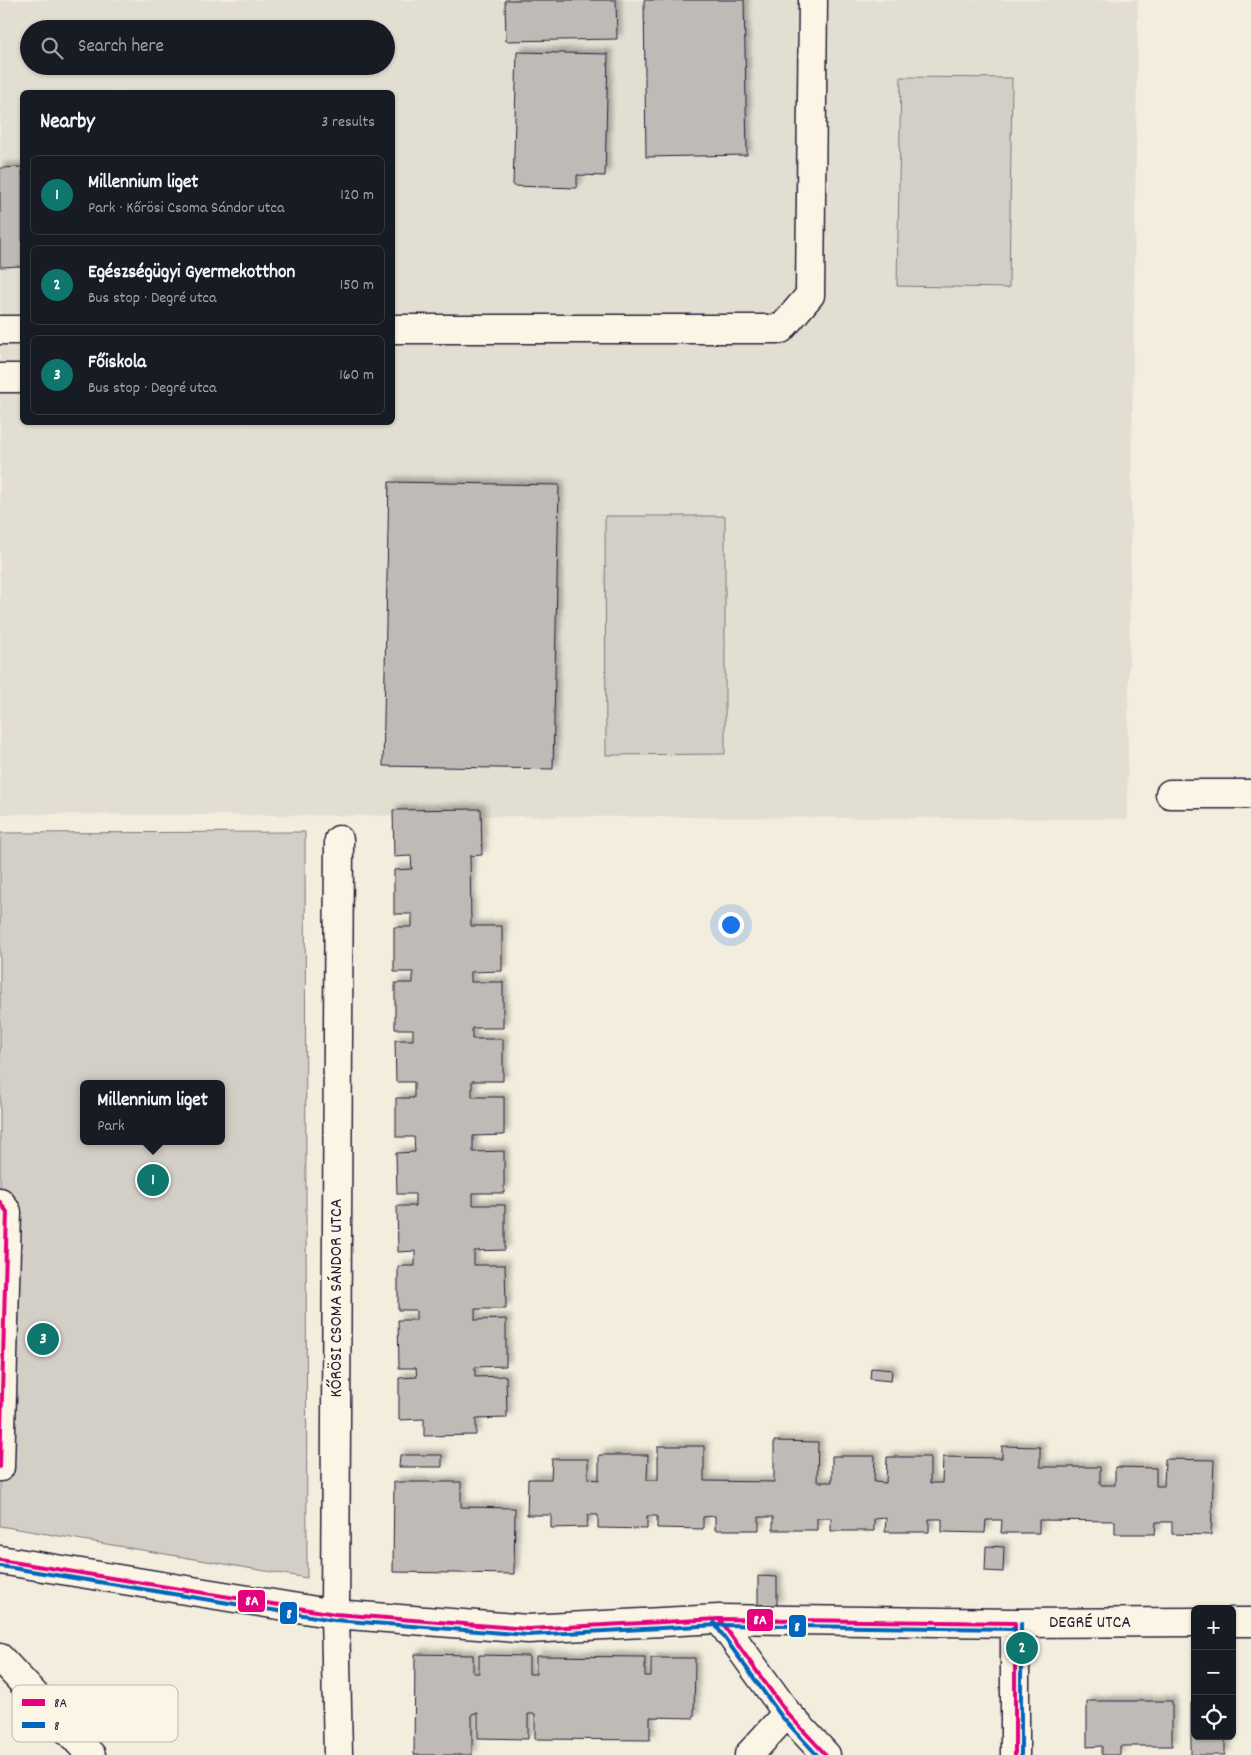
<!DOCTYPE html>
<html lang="en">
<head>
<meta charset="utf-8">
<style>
  body { margin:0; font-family:Dekko,sans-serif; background:#20242c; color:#f1f3f6 }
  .controls { position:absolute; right:15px; bottom:15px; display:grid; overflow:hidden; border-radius:8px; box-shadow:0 1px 4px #0004 }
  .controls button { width:45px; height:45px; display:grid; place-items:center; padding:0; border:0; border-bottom:1px solid #363941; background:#171b24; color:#f1f3f6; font:25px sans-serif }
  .you { position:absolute; left:730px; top:924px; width:18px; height:18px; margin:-12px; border:4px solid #fff; border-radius:50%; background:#1a73e8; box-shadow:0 0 0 8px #1a73e833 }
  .badge { display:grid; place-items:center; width:32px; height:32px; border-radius:50%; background:#0f766e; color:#fff; font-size:16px; font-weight:700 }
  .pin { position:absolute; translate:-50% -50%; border:2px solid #fff; box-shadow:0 1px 5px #0006 }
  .popup { position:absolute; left:80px; top:1080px; width:145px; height:65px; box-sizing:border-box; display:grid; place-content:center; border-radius:8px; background:#171b24; filter:drop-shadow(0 1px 4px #0005); font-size:16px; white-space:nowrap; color:#9ea1a6 }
  .popup b { font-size:19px; color:#f1f3f6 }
  .popup::after { content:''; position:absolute; left:50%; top:100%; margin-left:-10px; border:10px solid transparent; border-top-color:#171b24 }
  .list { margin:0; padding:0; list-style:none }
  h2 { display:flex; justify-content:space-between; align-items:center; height:65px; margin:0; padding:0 20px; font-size:21px }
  h2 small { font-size:16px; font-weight:400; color:#9ea1a6 }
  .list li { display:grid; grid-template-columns:32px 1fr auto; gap:15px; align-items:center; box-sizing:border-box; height:80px; margin:0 10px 10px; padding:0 10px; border:1px solid #363941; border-radius:8px }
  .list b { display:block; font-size:19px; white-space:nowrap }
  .list p { margin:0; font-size:16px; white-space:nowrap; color:#9ea1a6 }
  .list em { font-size:16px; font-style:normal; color:#9ea1a6 }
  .icon { flex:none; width:28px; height:28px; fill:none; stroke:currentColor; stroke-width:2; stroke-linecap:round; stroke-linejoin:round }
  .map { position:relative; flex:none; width:1251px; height:1755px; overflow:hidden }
  .search { position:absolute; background:#171b24; box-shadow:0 1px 4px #0004; left:20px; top:20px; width:375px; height:55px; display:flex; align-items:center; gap:12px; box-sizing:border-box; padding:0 18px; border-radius:28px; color:#9ea1a6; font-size:19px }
  .panel { position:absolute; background:#171b24; box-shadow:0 1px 4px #0004; left:20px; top:90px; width:375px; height:335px; border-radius:8px }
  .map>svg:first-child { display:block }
  .built { fill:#e3ded2; fill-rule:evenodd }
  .green { fill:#d4cfc6; stroke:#7b7880; fill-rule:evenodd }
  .building { fill:#bfbab6; stroke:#22223b; filter:url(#shadow) }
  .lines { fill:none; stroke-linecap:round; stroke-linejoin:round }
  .minor-casing { stroke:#22223b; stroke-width:31 }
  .minor { stroke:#fcf5e5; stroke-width:28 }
  .bus-1-casing { stroke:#fcf5e5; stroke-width:8 }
  .bus-2-casing { stroke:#fcf5e5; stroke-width:8 }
  .bus-1 { stroke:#e5007d; stroke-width:4 }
  .bus-2 { stroke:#0065bd; stroke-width:4 }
  .labels { text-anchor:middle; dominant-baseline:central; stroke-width:5; stroke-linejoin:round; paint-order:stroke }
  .street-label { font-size:18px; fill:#22223b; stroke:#fcf5e5 }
  .key { fill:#fcf5e5; stroke:#bbb6b2; stroke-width:1 }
  .key-label { font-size:14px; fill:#22223b }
  .line-badge { stroke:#fcf5e5; stroke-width:2 }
  .badge-label { font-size:14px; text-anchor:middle; font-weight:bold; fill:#fff }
</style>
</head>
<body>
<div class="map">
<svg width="1251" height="1755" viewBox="0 0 1251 1755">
  <defs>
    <filter id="shadow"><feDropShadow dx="4.5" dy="-4.5" stdDeviation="2.5" flood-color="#0004"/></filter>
  </defs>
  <rect width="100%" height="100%" fill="#f3edde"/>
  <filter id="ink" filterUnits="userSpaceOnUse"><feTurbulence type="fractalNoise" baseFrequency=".02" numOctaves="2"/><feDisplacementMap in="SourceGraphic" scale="10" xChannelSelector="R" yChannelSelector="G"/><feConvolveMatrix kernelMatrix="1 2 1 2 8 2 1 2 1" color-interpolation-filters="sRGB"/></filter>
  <g filter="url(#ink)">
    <!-- built -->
    <path class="built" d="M 0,0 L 1138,0 L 1127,819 L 0,814 ZM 29,29 L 386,29 L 386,66 L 29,66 ZM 22,92 L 392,92 L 392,422 L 22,422 Z"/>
    <!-- green -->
    <path class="green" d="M 901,77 L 1012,78 L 1009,288 L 897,286 Z
      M 605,516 L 725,516 L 725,754 L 606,755 Z
      M 305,832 L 307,1578 L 0,1526 L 0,833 ZM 84,1084 L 222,1084 L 222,1141 L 84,1141 Z"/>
    <!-- building -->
    <path class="building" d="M 505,0 L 616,0 L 617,39 L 506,41 Z
      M 644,0 L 744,0 L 747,155 L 646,157 Z
      M 517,52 L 608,54 L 605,176 L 577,175 L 577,188 L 513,186 Z
      M 22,167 L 22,266 L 0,267 L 0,168 Z
      M 389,482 L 559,485 L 553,769 L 383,766 Z
      M 481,809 L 482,855 L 470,856 L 471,926 L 502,926 L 502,971 L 471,972 L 471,982 L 503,982 L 503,1028 L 472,1028 L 472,1039 L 503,1039 L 503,1081 L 472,1081 L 472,1097 L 504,1097 L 504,1135 L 473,1136 L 473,1152 L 504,1151 L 504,1193 L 473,1193 L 473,1205 L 505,1205 L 505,1250 L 474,1251 L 474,1265 L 505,1265 L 506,1309 L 475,1309 L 475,1320 L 506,1319 L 506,1366 L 475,1367 L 475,1377 L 506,1376 L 507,1418 L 476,1419 L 476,1435 L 424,1436 L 424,1419 L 399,1420 L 399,1378 L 417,1377 L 416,1368 L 399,1368 L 398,1320 L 416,1320 L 416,1310 L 398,1310 L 398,1266 L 415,1266 L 415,1251 L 398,1252 L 397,1206 L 415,1206 L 415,1194 L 397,1194 L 396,1153 L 415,1152 L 414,1137 L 396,1137 L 396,1098 L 414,1098 L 414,1082 L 396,1082 L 395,1040 L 413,1040 L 413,1029 L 395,1029 L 395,983 L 413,983 L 413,972 L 394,972 L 394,927 L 412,927 L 412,914 L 394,914 L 394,870 L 412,869 L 411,856 L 394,857 L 393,810 Z
      M 871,1368 L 892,1370 L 891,1381 L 870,1379 Z
      M 774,1441 L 818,1442 L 817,1482 L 832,1482 L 832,1456 L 875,1456 L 874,1482 L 886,1483 L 887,1457 L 930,1457 L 930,1483 L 942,1483 L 943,1457 L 1002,1458 L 1002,1446 L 1040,1447 L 1040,1467 L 1100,1467 L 1100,1485 L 1115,1485 L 1115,1467 L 1156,1468 L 1156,1486 L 1164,1486 L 1165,1459 L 1214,1460 L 1211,1535 L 1172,1534 L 1172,1522 L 1156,1522 L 1155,1534 L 1115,1534 L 1115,1521 L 1039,1520 L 1039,1533 L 1001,1533 L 1002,1520 L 986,1520 L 985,1533 L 942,1532 L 942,1519 L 929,1519 L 929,1532 L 885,1532 L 886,1518 L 874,1519 L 874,1531 L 831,1531 L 831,1518 L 817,1518 L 817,1530 L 773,1530 L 773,1517 L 759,1517 L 759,1530 L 715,1530 L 715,1516 L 703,1517 L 703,1529 L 657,1528 L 657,1516 L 647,1516 L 647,1529 L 598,1528 L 598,1515 L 588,1515 L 587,1527 L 551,1528 L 551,1515 L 527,1515 L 528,1479 L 551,1479 L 552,1459 L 588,1459 L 588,1479 L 599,1480 L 599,1455 L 648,1455 L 647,1480 L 658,1480 L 658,1446 L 704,1446 L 704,1481 L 774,1482 Z
      M 400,1455 L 442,1455 L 442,1467 L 399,1467 Z
      M 394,1482 L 461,1482 L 461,1507 L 515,1508 L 514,1574 L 393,1572 Z
      M 986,1546 L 1004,1547 L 1003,1572 L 985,1571 Z
      M 758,1576 L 777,1577 L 777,1606 L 758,1606 Z
      M 415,1654 L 473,1655 L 473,1673 L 479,1673 L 479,1655 L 529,1656 L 529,1674 L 536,1674 L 536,1656 L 645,1657 L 645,1676 L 651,1676 L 651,1658 L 695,1658 L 694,1718 L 650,1717 L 650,1740 L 535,1739 L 535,1714 L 528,1714 L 528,1739 L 478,1738 L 478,1713 L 472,1714 L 472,1755 L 414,1755 Z
      M 1087,1701 L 1172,1701 L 1172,1746 L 1120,1746 L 1120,1755 L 1102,1755 L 1102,1746 L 1087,1747 Z
      M 1191,1703 L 1195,1703 L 1195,1736 L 1225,1736 L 1225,1755 L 1191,1755 Z"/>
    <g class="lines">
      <defs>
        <path id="minor" d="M 392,329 L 781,329 L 810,295 L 813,0
          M 0,330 L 22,330
          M 0,378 L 22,378
          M 1170,794 L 1251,794
          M 0,1202 L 7,1212 L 0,1467
          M 0,1560 L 335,1614 L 528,1629 L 719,1619 L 1015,1623 L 1195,1622
          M 719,1619 L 787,1713 L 826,1755
          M 1232,1622 L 1251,1622
          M 0,1658 L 91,1755
          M 338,1755 L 335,1614 L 339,840
          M 749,1755 L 787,1713
          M 1015,1755 L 1015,1623"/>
      </defs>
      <!-- minor casing -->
      <use href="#minor" class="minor-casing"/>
      <!-- minor -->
      <use href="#minor" class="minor"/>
      <defs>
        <path id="bus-1" d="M 0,1202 L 7,1212 L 0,1467
          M 0,1560 L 335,1614 L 528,1629 L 719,1619 L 1015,1623
          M 719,1619 L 787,1713 L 826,1755
          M 1015,1623 L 1015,1755"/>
        <path id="bus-2" d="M 0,1566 L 334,1620 L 528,1635 L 719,1625 L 1015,1629
          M 714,1623 L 782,1717 L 817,1755
          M 1021,1623 L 1021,1755"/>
      </defs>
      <!-- bus-1 casing -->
      <use href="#bus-1" class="bus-1-casing"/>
      <!-- bus-2 casing -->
      <use href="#bus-2" class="bus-2-casing"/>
      <!-- bus-1 -->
      <use href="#bus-1" class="bus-1"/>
      <!-- bus-2 -->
      <use href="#bus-2" class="bus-2"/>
    </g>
  </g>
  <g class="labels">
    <!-- street labels -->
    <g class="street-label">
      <text transform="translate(337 1298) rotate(-90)">KŐRÖSI CSOMA SÁNDOR UTCA</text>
      <text x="1090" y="1623">DEGRÉ UTCA</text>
    </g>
  </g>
  <!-- legend -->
  <rect x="12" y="1685" width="166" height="57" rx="8" class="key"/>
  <rect x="22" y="1699" width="23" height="7" fill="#e5007d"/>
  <rect x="22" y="1722" width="23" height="6" fill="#0065bd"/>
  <g class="key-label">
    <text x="54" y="1707">8A</text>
    <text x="54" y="1730">8</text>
  </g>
  <g class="line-badge">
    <rect x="237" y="1589" width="29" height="24" rx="5" fill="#e5007d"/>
    <rect x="279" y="1601" width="19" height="24" rx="5" fill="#0065bd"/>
    <rect x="746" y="1608" width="28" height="24" rx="5" fill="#e5007d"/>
    <rect x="788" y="1614" width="19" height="24" rx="5" fill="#0065bd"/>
  </g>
  <g class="badge-label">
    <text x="252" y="1605">8A</text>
    <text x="289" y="1618">8</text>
    <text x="760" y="1624">8A</text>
    <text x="797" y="1631">8</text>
  </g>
</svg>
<div class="controls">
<button>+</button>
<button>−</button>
<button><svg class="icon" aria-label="locate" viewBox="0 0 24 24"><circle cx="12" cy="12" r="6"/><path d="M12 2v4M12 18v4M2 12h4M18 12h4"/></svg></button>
</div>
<div class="you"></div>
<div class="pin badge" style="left:153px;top:1180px">1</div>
<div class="popup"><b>Millennium liget</b>Park</div>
<div class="pin badge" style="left:1022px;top:1648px">2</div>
<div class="pin badge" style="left:43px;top:1339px">3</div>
<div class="search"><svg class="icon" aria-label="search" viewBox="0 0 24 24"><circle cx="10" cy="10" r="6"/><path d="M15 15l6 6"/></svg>Search here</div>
<section class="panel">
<h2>Nearby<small>3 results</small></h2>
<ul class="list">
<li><span class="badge">1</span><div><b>Millennium liget</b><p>Park · Kőrösi Csoma Sándor utca</p></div><em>120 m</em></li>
<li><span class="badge">2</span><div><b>Egészségügyi Gyermekotthon</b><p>Bus stop · Degré utca</p></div><em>150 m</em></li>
<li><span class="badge">3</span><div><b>Főiskola</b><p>Bus stop · Degré utca</p></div><em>160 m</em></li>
</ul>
</section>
</div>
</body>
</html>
